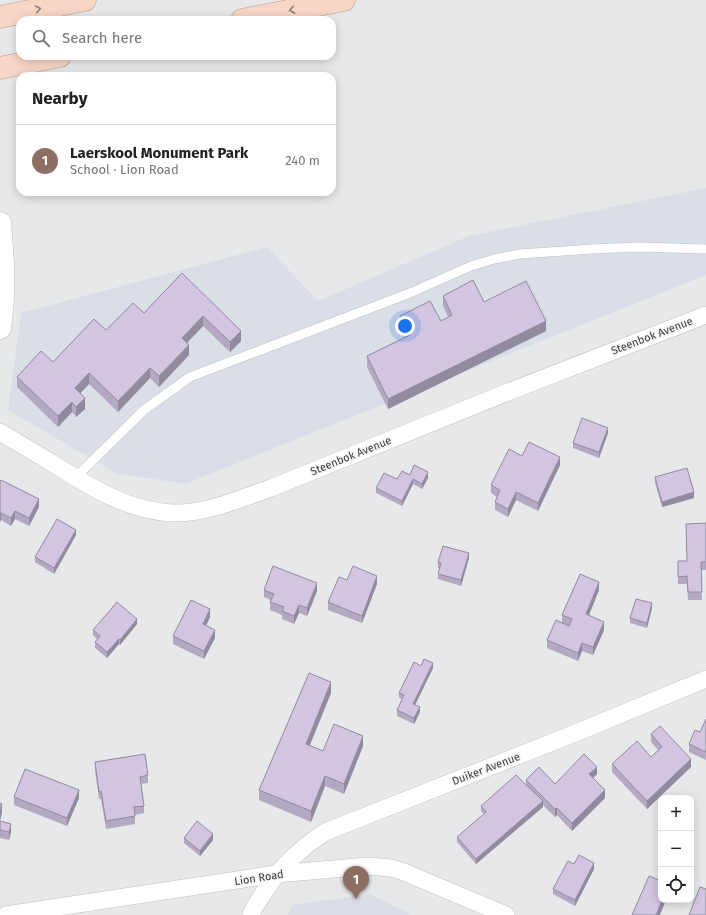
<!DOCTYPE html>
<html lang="en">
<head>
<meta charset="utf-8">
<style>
  body { margin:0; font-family:"Fira Sans",sans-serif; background:#f2f2f2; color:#222 }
  .controls { position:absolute; right:12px; bottom:12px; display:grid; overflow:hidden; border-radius:8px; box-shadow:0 2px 10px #0003 }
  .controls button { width:36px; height:36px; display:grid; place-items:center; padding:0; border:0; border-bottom:1px solid #e0e0e0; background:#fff; color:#222; font:20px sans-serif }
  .you { position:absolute; left:405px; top:326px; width:14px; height:14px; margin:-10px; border:3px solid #fff; border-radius:50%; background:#1a73e8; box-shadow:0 0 0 6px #1a73e833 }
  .badge { display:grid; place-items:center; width:26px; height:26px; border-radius:50%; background:#7c3aed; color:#fff; font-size:13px; font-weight:700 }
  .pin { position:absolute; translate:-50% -33px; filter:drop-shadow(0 1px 2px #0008) }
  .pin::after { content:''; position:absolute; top:21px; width:14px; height:12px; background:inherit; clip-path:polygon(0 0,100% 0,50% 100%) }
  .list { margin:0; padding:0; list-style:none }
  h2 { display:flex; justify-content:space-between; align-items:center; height:52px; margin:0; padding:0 16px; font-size:17px }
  h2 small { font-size:13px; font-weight:400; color:#767676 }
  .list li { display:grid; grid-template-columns:26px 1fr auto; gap:12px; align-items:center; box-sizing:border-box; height:72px; padding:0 16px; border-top:1px solid #e0e0e0 }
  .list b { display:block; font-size:15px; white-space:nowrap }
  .list p { margin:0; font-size:13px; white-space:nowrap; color:#767676 }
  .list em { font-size:13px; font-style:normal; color:#767676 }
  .icon { flex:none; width:22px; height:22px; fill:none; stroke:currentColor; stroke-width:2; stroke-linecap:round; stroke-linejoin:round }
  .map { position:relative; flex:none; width:706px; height:915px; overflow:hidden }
  .search { position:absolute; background:#fff; box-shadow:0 2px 10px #0003; left:16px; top:16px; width:320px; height:44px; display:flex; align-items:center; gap:10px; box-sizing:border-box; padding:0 14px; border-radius:12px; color:#767676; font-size:15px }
  .panel { position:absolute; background:#fff; box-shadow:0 2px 10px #0003; left:16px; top:72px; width:320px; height:124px; border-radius:12px }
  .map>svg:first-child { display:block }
  .built { fill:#dadee7 }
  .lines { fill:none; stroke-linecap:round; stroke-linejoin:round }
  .service-casing { stroke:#bfc0c2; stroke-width:10 }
  .minor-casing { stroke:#bfc0c2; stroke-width:18 }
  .tertiary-casing { stroke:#bfc0c2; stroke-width:23 }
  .trunk-casing { stroke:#b5988c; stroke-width:23 }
  .service { stroke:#fff; stroke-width:9 }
  .minor { stroke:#fff; stroke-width:17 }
  .tertiary { stroke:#fff; stroke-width:22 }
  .trunk { stroke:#f8d6c6; stroke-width:22 }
  .wall { fill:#b4a9c2 }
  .shaded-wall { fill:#928a9e }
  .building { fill:#d1c5e2; stroke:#928a9e }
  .oneway { stroke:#90807a }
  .labels { text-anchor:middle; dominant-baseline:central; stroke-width:3; stroke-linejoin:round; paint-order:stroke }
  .street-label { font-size:11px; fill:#3a3a3b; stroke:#f4f5f7 }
</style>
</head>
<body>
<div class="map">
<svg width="706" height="915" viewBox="0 0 706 915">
  <rect width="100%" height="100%" fill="#e7e8e9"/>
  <!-- built -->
  <path class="built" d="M 706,188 L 706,275 L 185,484 L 116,473 L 8,410 L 21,313 L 267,247 L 318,301 L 469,236 Z
    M 370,894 L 412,915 L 288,915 L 293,905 Z"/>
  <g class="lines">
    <defs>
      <path id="service" d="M 75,478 L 144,410 L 190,377 L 410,293 L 471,266 L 494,259 L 520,254 L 592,249 L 638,247 L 706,249"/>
      <path id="minor" d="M 0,432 C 17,442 35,453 52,463 C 90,487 131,513 177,513 C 208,513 242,498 271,488 L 508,392 L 706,315
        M 6,915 L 276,874 L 368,866 L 391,868 L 404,872 L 506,915
        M 251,915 C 254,906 260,899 265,891 C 282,865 300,849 325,832 L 568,736 L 706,679"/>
      <path id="tertiary" d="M 0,223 L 3,262 L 3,299 L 0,328"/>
      <path id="trunk" d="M 0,17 L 85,0
        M 242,20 L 344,0
        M 0,68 L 60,56"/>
    </defs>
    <!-- service casing -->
    <use href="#service" class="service-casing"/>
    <!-- minor casing -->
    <use href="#minor" class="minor-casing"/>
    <!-- tertiary casing -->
    <use href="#tertiary" class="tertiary-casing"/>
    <!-- trunk casing -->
    <use href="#trunk" class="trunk-casing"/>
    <!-- service -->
    <use href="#service" class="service"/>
    <!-- minor -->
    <use href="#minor" class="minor"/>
    <!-- tertiary -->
    <use href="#tertiary" class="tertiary"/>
    <!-- trunk -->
    <use href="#trunk" class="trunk"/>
  </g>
  <!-- wall -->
  <path class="wall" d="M 182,273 L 241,341 L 230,352 L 203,326 L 187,343 L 189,355 L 159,387 L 150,378 L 118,412 L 89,384 L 80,393 L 85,409 L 76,417 L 72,412 L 58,427 L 17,387 L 17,377 L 53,362 L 106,330 L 144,313 Z
    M 443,296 L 484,302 L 546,331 L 388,409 L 367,367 L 367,356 L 405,337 L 400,326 L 400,316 L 441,321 L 448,317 L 443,306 Z
    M 608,433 L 599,458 L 573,448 L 573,443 Z
    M 522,456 L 560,465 L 538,511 L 516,500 L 508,517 L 495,510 L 495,502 L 497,497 L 491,493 L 491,485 Z
    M 410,475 L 428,478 L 422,489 L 413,484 L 402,506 L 376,493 L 376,488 L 397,479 Z
    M 655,477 L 694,498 L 662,507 L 655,483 Z
    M 0,482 L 39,507 L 29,526 L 15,519 L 11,526 L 1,520 L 0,522 Z
    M 706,523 L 706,570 L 701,570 L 702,600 L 688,600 L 687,584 L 678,584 L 678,561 L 687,561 Z
    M 76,535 L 54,574 L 35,562 L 35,557 Z
    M 469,558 L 461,586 L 438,579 L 438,574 L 440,568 L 438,568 L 438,562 Z
    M 377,584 L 362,623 L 328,610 L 328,602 Z
    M 264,590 L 317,591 L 307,616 L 299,613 L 294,624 L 282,619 L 282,615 L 270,610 L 270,602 L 271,600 L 264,597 Z
    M 599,590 L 589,615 L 604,630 L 593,655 L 582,651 L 578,661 L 547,648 L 547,640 L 569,626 L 562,623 L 562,615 Z
    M 652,608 L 647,628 L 630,623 L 630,618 Z
    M 210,617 L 206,626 L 215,638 L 204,659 L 173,644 L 173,636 Z
    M 137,624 L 120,645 L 119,644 L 107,658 L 95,648 L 95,642 L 97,639 L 93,635 L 93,630 Z
    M 421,666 L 433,668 L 415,705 L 420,712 L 414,724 L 397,716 L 397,710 L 402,699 L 399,698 L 399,693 Z
    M 331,693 L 310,745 L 323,751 L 363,746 L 344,794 L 325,786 L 311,822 L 259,800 L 259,790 Z
    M 706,719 L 706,760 L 689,752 L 689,744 L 700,732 Z
    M 651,734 L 691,767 L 647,809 L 612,772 L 612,764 L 651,757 L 658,750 L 651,742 Z
    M 95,762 L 148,775 L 148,783 L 141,784 L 144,806 L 144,813 L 135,815 L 135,824 L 106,829 L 101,799 L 99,799 L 95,770 Z
    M 597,774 L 593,778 L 605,798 L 572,831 L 557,815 L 555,817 L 543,805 L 543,807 L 476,864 L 457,842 L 457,837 L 484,814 L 481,811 L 481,806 L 526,785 L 526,780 L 555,784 Z
    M 14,797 L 79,798 L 67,826 L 14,805 Z
    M 0,803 L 2,812 L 0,821 L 11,832 L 9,840 L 0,838 Z
    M 184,838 L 213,840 L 200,856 L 184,843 Z
    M 574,864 L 594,869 L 575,906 L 553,894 L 553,889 Z"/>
  <!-- shaded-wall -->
  <path class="shaded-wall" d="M 203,316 L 203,326 L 182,348 L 182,338 Z
    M 546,321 L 546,331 L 388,409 L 388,399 Z
    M 241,331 L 241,341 L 230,352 L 230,342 Z
    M 189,345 L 189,355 L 159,387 L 159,376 Z
    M 150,368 L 150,378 L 118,412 L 118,401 Z
    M 89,373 L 89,384 L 75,399 L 75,388 Z
    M 85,398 L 85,409 L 76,417 L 76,407 Z
    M 72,402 L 72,412 L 58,427 L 58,416 Z
    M 608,428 L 608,433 L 599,458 L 599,452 Z
    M 560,457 L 560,465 L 538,511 L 538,503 Z
    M 428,472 L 428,478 L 422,489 L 422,484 Z
    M 413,479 L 413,484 L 402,506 L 402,501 Z
    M 516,492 L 516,500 L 508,517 L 508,509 Z
    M 694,492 L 694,498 L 662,507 L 662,502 Z
    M 39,499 L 39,507 L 29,526 L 29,518 Z
    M 15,511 L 15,519 L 11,526 L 11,518 Z
    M 1,513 L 1,520 L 0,522 L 0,515 Z
    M 76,530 L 76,535 L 54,574 L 54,568 Z
    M 469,553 L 469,558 L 461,586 L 461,580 Z
    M 377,576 L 377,584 L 362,623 L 362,616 Z
    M 599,582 L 599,590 L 586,622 L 586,614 Z
    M 317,583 L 317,591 L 307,616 L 307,608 Z
    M 652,603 L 652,608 L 647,628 L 647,623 Z
    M 299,605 L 299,613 L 294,624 L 294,616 Z
    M 210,609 L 210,617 L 203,632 L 203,624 Z
    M 137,619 L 137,624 L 120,645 L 120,640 Z
    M 604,622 L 604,630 L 593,655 L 593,647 Z
    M 215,630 L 215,638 L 204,659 L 204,651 Z
    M 119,639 L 119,644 L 107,658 L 107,652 Z
    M 582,643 L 582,651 L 578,661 L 578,653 Z
    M 433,663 L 433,668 L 413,709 L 413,704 Z
    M 331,682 L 331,693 L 306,754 L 306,744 Z
    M 420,707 L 420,712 L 414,724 L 414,718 Z
    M 363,736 L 363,746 L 344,794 L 344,784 Z
    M 691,759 L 691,767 L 647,809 L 647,801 Z
    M 597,767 L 597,774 L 589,782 L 589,774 Z
    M 325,776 L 325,786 L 311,822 L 311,811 Z
    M 79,790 L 79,798 L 67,826 L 67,818 Z
    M 605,790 L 605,798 L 572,831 L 572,823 Z
    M 543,801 L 543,807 L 476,864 L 476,859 Z
    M 2,804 L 2,812 L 0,821 L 0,813 Z
    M 557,808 L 557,815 L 555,817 L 555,809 Z
    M 11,824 L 11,832 L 9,840 L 9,832 Z
    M 213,834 L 213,840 L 200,856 L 200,851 Z
    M 594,863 L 594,869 L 575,906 L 575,900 Z
    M 662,900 L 666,900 L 660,915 L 656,915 Z"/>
  <!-- building -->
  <path class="building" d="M 182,273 L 241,331 L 230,342 L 203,316 L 182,338 L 189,345 L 159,376 L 150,368 L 118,401 L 89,373 L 75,388 L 85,398 L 76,407 L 72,402 L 58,416 L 17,377 L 41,351 L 53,362 L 94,319 L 106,330 L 133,303 L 144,313 Z
    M 473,280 L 484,302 L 526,281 L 546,321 L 388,399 L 367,356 L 410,335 L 400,316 L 430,301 L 441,321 L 452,315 L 443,296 Z
    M 582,418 L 608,428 L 599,452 L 573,443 Z
    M 529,442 L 560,457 L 538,503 L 516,492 L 508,509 L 495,502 L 500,490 L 491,485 L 509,449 L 522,456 Z
    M 414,465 L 428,472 L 422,484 L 413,479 L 402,501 L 376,488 L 384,473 L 397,479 L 402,471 L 410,475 Z
    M 687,468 L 694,492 L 662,502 L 655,477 Z
    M 1,480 L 39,499 L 29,518 L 15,511 L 11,518 L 1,513 L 0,515 L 0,482 Z
    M 57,519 L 76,530 L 54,568 L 35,557 Z
    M 706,523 L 706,562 L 701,562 L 702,592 L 688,592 L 687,576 L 678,577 L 678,561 L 687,561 L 686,524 Z
    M 443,546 L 469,553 L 461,580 L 438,574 L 441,563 L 438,562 Z
    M 273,566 L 317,583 L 307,608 L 299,605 L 294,616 L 282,611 L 284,607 L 270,602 L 274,594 L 264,590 Z
    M 353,566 L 377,576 L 362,616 L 328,602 L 339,577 L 347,580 Z
    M 580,574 L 599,582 L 586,614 L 604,622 L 593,647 L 582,643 L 578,653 L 547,640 L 556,620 L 569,626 L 572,619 L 562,615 Z
    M 636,599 L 652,603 L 647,623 L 630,618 Z
    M 191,600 L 210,609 L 203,624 L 215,630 L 204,651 L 173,636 Z
    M 117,602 L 137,619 L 120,640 L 119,639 L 107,652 L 95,642 L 100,636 L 93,630 Z
    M 424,659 L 433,663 L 413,704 L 420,707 L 414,718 L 397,710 L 404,695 L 399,693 L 414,662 L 421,666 Z
    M 309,673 L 331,682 L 306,744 L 323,751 L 334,724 L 363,736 L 344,784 L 325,776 L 311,811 L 259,790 Z
    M 706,719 L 706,752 L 689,744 L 695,730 L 700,732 Z
    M 660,726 L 691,759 L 647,801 L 612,764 L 637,741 L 651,757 L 662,747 L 651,734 Z
    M 145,754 L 148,775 L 140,777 L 144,806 L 134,807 L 135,816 L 106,821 L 101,791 L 99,792 L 95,762 Z
    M 584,754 L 597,767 L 589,774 L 605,790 L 572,823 L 557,808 L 555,809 L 526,780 L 539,767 L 555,784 Z
    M 25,769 L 79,790 L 67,818 L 14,797 Z
    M 516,775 L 543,801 L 476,859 L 457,837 L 486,812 L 481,806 Z
    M 0,803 L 2,804 L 0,813 Z
    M 0,821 L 11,824 L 9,832 L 0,830 Z
    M 197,821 L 213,834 L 200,851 L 184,838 Z
    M 579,855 L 594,863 L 575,900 L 553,889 L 568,861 L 574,864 Z
    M 649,876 L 661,881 L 661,900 L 662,900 L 656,915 L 632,915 Z
    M 700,887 L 706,889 L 706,915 L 689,915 Z"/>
  <!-- one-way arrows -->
  <defs><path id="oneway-chevron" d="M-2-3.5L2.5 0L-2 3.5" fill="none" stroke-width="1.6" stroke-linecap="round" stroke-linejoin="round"/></defs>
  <g class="oneway">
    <use href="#oneway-chevron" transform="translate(38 9) rotate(-11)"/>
    <use href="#oneway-chevron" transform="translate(292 10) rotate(169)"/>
  </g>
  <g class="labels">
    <!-- street labels -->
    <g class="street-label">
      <text transform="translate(652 336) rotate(-21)">Steenbok Avenue</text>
      <text transform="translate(351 456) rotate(-22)">Steenbok Avenue</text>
      <text transform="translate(486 769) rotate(-21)">Duiker Avenue</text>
      <text transform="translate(259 878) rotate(-9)">Lion Road</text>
    </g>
  </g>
</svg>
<div class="controls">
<button>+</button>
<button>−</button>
<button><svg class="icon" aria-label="locate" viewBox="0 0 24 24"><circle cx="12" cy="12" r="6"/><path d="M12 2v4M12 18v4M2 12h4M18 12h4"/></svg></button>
</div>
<div class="you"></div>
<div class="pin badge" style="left:356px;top:899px;background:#8d6e63">1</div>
<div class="search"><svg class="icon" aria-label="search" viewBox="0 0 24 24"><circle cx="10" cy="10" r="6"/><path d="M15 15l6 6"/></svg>Search here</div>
<section class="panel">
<h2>Nearby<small></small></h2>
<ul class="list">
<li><span class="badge" style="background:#8d6e63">1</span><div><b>Laerskool Monument Park</b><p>School · Lion Road</p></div><em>240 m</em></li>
</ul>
</section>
</div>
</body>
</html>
